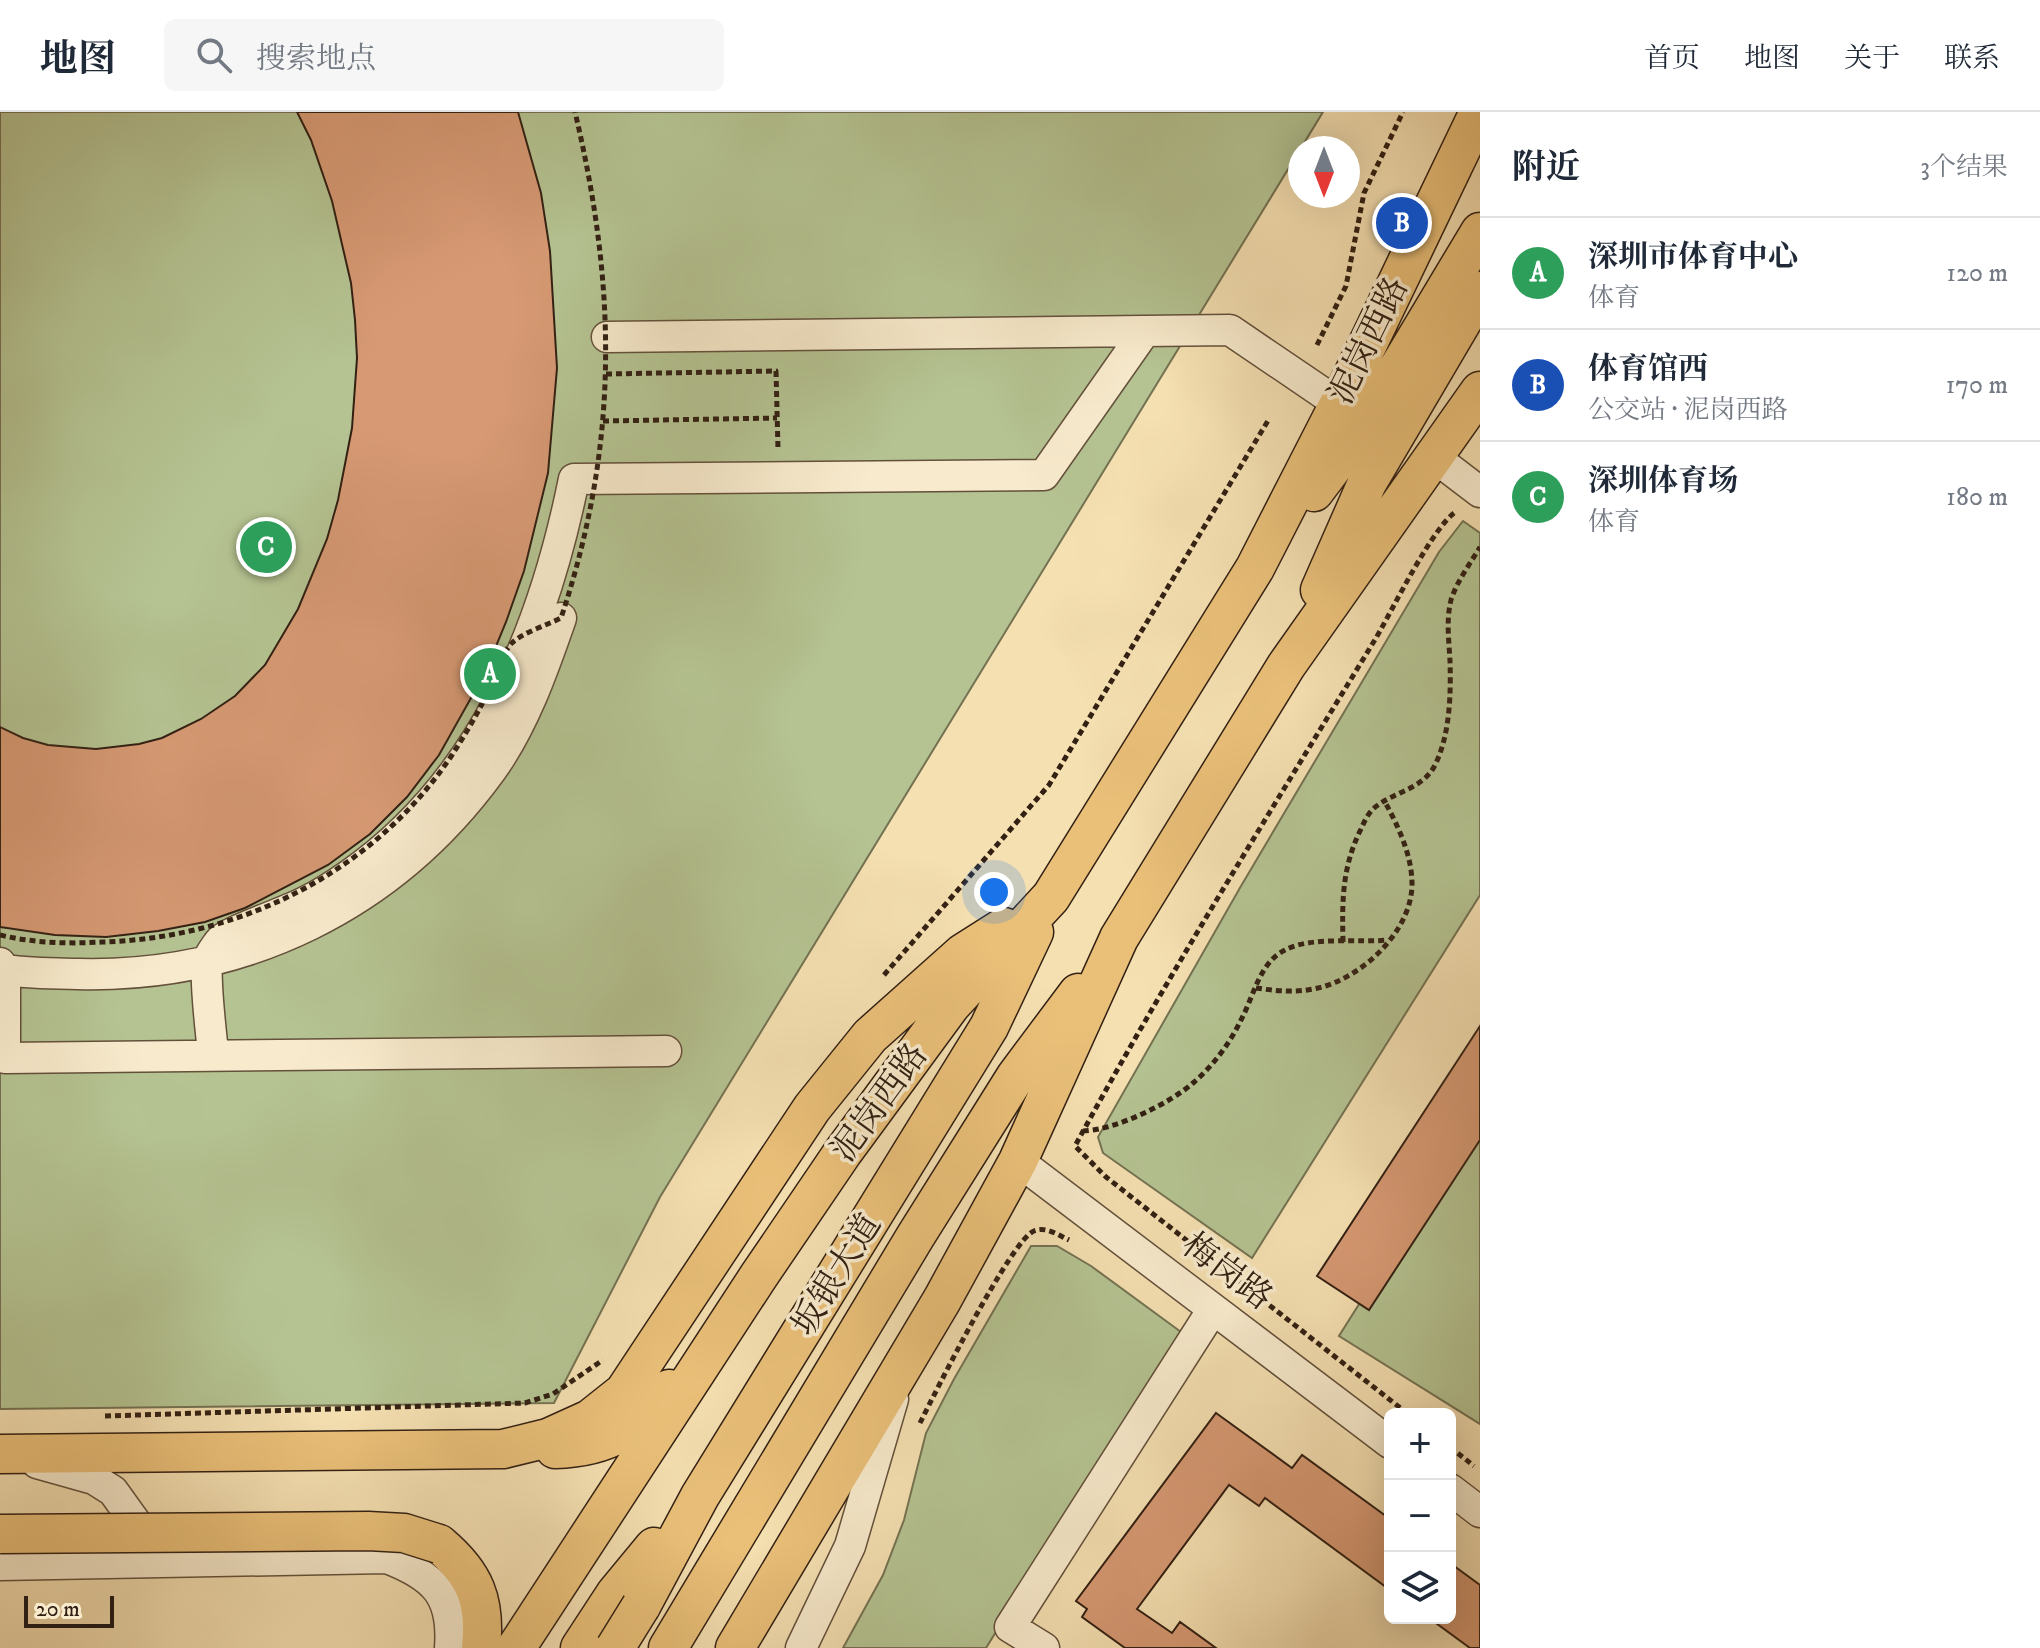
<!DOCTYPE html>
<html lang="zh">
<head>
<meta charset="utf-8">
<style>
  body { margin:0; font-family:"IM FELL DW Pica","Noto Serif SC",serif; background:#f6f6f7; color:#1f2937 }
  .controls { position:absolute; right:24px; bottom:24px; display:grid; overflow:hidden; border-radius:12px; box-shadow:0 8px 32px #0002 }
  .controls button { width:72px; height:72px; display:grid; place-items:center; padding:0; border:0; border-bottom:2px solid #e0e1e3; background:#fff; color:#1f2937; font:40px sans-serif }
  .compass { position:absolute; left:1288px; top:24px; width:72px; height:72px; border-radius:50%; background:#fff; box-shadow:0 8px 32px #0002; rotate:180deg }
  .scale { position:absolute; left:24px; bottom:20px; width:90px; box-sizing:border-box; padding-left:8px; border:4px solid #322013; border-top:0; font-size:22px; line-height:28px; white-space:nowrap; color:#322013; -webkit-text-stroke:6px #f8ebcd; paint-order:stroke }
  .you { position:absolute; left:994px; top:780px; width:28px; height:28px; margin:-20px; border:6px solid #fff; border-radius:50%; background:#1a73e8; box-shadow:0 0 0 12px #1a73e833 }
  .badge { display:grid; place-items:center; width:52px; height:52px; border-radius:50%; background:#b45309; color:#fff; font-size:26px; font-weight:700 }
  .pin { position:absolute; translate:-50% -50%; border:4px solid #fff; box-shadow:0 2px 8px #0006 }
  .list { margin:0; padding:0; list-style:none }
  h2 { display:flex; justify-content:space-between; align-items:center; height:104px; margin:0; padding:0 32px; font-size:34px }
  h2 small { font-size:26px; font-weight:400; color:#747a83 }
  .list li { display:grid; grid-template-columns:52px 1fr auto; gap:24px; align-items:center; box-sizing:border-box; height:112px; padding:0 32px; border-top:2px solid #e0e1e3 }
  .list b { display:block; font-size:30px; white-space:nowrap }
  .list p { margin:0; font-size:26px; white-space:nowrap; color:#747a83 }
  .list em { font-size:26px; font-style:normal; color:#747a83 }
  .icon { flex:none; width:44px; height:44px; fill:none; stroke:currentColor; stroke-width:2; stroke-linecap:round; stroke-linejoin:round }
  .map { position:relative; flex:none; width:1480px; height:1536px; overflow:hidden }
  header { display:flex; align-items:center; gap:48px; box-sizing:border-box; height:112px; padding:0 40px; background:#fff; border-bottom:2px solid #e0e1e3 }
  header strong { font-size:38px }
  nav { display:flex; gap:44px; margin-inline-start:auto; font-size:28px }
  .search { width:560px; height:72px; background:#f6f6f7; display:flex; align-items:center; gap:20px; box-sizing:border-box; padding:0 28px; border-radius:12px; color:#747a83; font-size:30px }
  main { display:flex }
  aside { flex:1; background:#fff }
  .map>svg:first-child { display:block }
  .green { fill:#b5c392; stroke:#747252; stroke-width:2 }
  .building { fill:#d69973; stroke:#322013; stroke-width:2 }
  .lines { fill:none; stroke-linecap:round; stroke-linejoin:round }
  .minor-casing { stroke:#63503b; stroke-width:33 }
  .major-casing { stroke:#322013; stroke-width:41 }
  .path { stroke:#322013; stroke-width:5; stroke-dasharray:6 4; stroke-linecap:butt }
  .minor { stroke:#f8ebcd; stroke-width:30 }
  .major { stroke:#eac079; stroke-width:38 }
  .major-bridge-casing { stroke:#322013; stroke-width:41; stroke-linecap:butt }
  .path-bridge { stroke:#322013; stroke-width:5; stroke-dasharray:6 4; stroke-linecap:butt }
  .major-bridge { stroke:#eac079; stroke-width:38 }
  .labels { text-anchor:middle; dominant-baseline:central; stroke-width:7; stroke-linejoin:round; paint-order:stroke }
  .street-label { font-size:34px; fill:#322013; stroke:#f8ebcd }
</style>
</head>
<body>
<header>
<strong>地图</strong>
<div class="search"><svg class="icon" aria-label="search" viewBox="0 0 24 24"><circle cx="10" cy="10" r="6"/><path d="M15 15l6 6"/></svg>搜索地点</div>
<nav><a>首页</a><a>地图</a><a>关于</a><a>联系</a></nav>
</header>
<main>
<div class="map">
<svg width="1480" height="1536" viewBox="0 0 1480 1536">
  <rect width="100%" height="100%" fill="#f5e0b2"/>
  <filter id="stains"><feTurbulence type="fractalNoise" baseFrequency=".0025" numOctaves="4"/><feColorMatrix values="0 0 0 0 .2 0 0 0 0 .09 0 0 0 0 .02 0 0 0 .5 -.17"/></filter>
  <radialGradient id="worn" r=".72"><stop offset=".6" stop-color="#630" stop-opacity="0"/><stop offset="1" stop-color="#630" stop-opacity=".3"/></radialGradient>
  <!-- green -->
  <path class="green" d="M 0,0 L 1323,0 L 660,1085 L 554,1291 L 0,1297 Z
    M 1463,409 L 1480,421 L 1480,783 L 1252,1146 L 1103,1041 L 1098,1025 L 1241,774 L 1439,440 Z
    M 1480,1000 L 1480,1312 L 1339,1224 Z
    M 1031,1134 L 1057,1134 L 1091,1154 L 1181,1220 L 986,1536 L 843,1536 L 883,1463 L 904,1408 L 926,1321 L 954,1267 Z"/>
  <!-- building -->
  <path class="building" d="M 297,0 L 518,0 L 541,81 L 550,139 L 557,256 L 548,361 L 524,459 L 506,510 L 485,561 L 439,643 L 407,685 L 370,722 L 328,753 L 245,796 L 205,810 L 158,819 L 106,825 L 55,823 L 0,815 L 0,615 L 23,626 L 48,633 L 96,637 L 139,632 L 162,626 L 201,607 L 235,584 L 265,553 L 298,497 L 327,427 L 338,388 L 352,316 L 357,246 L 355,208 L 351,171 L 332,89 L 311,28 Z
    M 1480,914 L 1480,1028 L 1369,1198 L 1317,1164 Z
    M 1216,1301 L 1292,1356 L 1302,1343 L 1390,1407 L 1390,1478 L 1265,1386 L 1259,1394 L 1229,1373 L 1137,1497 L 1172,1521 L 1180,1510 L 1216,1536 L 1125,1536 L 1082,1505 L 1087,1497 L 1076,1489 Z
    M 1450,1451 L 1480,1473 L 1480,1536 L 1470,1536 L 1429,1506 L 1450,1506 Z"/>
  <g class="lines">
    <defs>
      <path id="minor" d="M 607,225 L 1230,218 L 1339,292
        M 1434,345 L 1480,380
        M 0,851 L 5,858 L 5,946 L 666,939
        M 0,857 C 25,862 53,861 78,862 C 245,866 392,794 490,660 C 523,615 543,558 561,506
        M 213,942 C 211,917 205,875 207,851 C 208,844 215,836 219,830 C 227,819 290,799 307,789 C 321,782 335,773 348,764 C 481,672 543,521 574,367 L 1044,363 L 1145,219
        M 1018,1049 L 1390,1331
        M 37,1351 L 94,1367 L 113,1379 L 154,1436
        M 1450,1377 L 1480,1400
        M 0,1453 L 387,1446 C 434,1464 454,1483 450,1536
        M 801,1536 L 850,1434 L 893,1287
        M 1044,1536 L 1010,1515 L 1213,1197"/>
      <path id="major" d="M 1314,380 L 1363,315 L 1480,120
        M 1320,478 L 1367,371 L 1480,179
        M 555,1337 C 612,1335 631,1317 669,1277
        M 0,1342 L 503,1337 L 548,1326 L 590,1307 L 624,1280 L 812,996 L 870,924 L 963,841 L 1004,815
        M 439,1432 C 475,1462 486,1489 481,1536
        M 641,1494 L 700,1384 L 989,915 L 1034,820
        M 516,1536 L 758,1165 L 843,1040 L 951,893 L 1051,785 L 1255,456 L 1339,292 L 1479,0
        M 580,1536 L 616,1481 L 654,1435
        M 668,1536 L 915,1125 L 1016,964 L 1078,881
        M 735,1536 L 942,1188 L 1018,1049 L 1119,826 L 1286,554 L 1480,279"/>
    </defs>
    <!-- minor casing -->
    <use href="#minor" class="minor-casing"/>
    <!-- major casing -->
    <use href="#major" class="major-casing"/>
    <!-- path -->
    <path class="path" d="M 1317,233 L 1346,174 L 1364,81 L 1403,0
      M 606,262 L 776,259 L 778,337
      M 603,309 L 777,306
      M 1343,830 C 1342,789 1342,755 1361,717 C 1365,708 1369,699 1378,693 C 1397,679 1425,676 1436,651 C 1450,621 1451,582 1450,549 C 1449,529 1446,508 1451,488 C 1457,469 1470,452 1480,435
      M 884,863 L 1049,673 L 1269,307
      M 1256,876 C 1276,879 1297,881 1318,876 C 1362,866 1412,819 1412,772 C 1412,743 1398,714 1385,690
      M 1083,1019 C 1115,1018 1169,992 1193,971 C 1213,954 1230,931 1241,908 C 1254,884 1259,851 1285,838 C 1311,824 1358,831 1388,828
      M 1408,1302 L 1106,1065 L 1075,1034 C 1169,861 1274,694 1376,526 C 1393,497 1434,412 1457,399
      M 105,1304 L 525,1291 L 553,1282 L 603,1248
      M 920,1311 C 935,1281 1011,1128 1034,1119 C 1046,1114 1058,1123 1069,1128
      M 1450,1335 L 1474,1354"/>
    <!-- minor -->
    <use href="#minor" class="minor"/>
    <!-- major -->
    <use href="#major" class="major"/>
    <defs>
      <path id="major-bridge" d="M 0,1422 L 368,1419 L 404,1421 L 439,1432
        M 615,1536 L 641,1494"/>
    </defs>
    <!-- major-bridge casing -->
    <use href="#major-bridge" class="major-bridge-casing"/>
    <!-- path-bridge -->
    <path class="path-bridge" d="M 0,823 C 33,831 68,832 102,830 C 241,826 374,760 452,643 C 465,623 478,601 488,580 C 494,568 503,539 512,531 C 522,521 547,513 561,506 C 619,332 617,177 575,0"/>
    <!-- major-bridge -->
    <use href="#major-bridge" class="major-bridge"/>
  </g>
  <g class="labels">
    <!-- street labels -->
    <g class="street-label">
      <text transform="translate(1369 229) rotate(-64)">泥岗西路</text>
      <text transform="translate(880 991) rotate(-54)">泥岗西路</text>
      <text transform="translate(1227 1160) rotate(37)">梅岗路</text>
      <text transform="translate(837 1163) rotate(-58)">坂银大道</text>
    </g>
  </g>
  <rect width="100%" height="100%" filter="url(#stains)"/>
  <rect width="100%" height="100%" fill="url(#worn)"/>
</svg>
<div class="controls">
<button>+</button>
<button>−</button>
<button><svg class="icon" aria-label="layers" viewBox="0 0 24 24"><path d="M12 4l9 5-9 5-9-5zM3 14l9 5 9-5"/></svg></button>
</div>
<svg class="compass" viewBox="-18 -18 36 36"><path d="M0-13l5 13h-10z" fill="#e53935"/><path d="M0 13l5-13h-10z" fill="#747a83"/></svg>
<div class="scale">20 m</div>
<div class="you"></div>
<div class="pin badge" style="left:490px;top:562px;background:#2e9e5b">A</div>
<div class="pin badge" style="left:1402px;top:111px;background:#1a4fb4">B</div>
<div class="pin badge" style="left:266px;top:435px;background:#2e9e5b">C</div>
</div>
<aside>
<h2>附近<small>3个结果</small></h2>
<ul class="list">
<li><span class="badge" style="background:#2e9e5b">A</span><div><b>深圳市体育中心</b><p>体育</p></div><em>120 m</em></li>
<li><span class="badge" style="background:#1a4fb4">B</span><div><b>体育馆西</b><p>公交站 · 泥岗西路</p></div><em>170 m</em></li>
<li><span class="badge" style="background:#2e9e5b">C</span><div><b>深圳体育场</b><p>体育</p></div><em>180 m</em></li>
</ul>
</aside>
</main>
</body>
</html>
